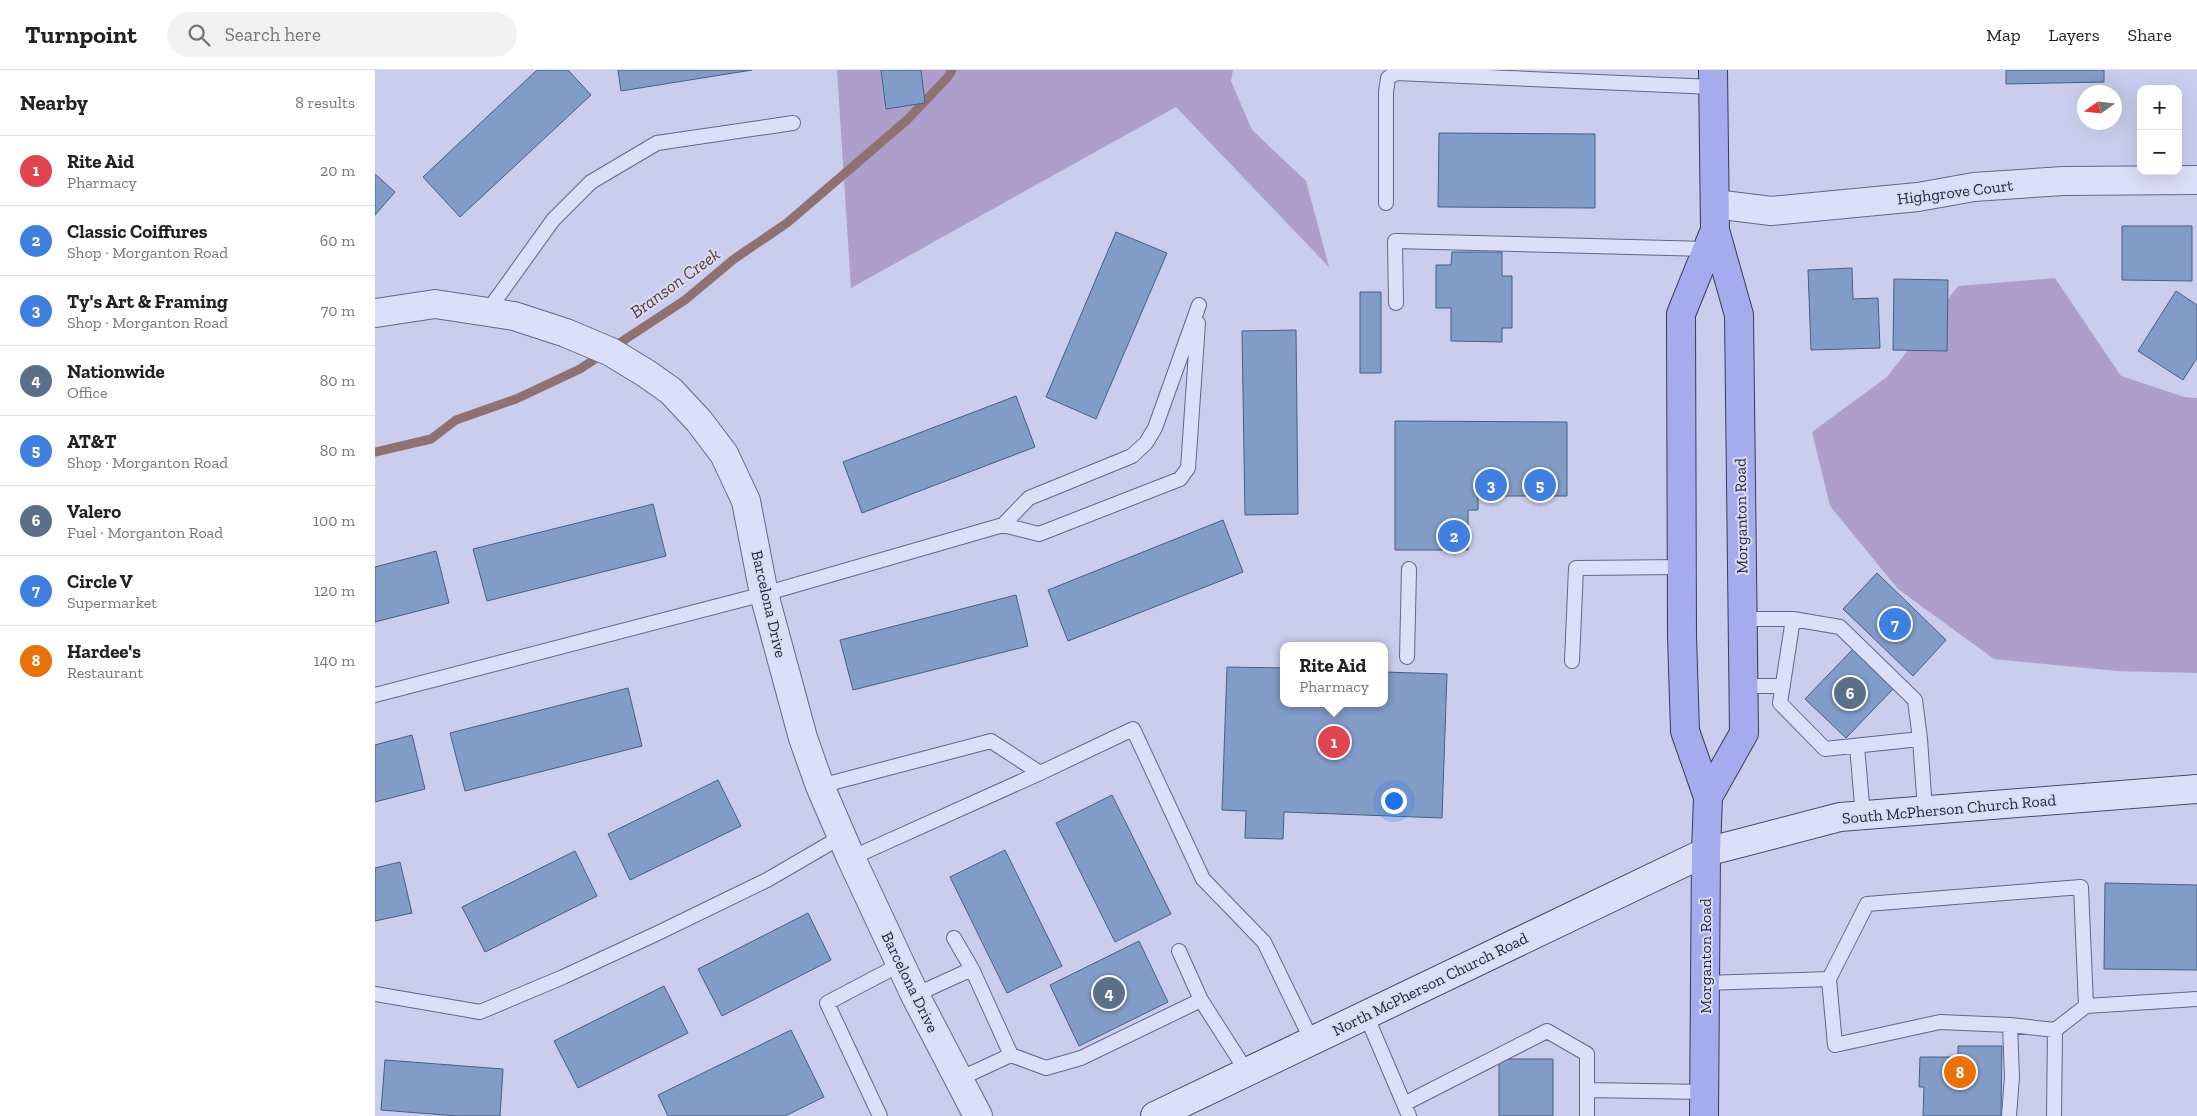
<!DOCTYPE html>
<html lang="en">
<head>
<meta charset="utf-8">
<style>
  body { margin:0; font-family:"Zilla Slab",serif; background:#f2f2f2; color:#222 }
  .controls { position:absolute; right:15px; top:15px; display:grid; overflow:hidden; border-radius:10px; box-shadow:0 5px 20px #0002 }
  .controls button { width:45px; height:45px; display:grid; place-items:center; padding:0; border:0; border-bottom:1px solid #e0e0e0; background:#fff; color:#222; font:25px sans-serif }
  .compass { position:absolute; left:1702px; top:15px; width:45px; height:45px; border-radius:50%; background:#fff; box-shadow:0 5px 20px #0002; rotate:256deg }
  .you { position:absolute; left:1018px; top:730px; width:18px; height:18px; margin:-12px; border:4px solid #fff; border-radius:50%; background:#1a73e8; box-shadow:0 0 0 8px #1a73e833 }
  .badge { display:grid; place-items:center; width:32px; height:32px; border-radius:50%; background:#0f766e; color:#fff; font-size:16px; font-weight:700 }
  .pin { position:absolute; translate:-50% -50%; border:2px solid #fff; box-shadow:0 1px 5px #0006 }
  .popup { position:absolute; left:905px; top:572px; width:108px; height:65px; box-sizing:border-box; display:grid; place-content:center; border-radius:10px; background:#fff; filter:drop-shadow(0 1px 4px #0005); font-size:16px; white-space:nowrap; color:#767676 }
  .popup b { font-size:19px; color:#222 }
  .popup::after { content:''; position:absolute; left:50%; top:100%; margin-left:-10px; border:10px solid transparent; border-top-color:#fff }
  .list { margin:0; padding:0; list-style:none }
  h2 { display:flex; justify-content:space-between; align-items:center; height:65px; margin:0; padding:0 20px; font-size:21px }
  h2 small { font-size:16px; font-weight:400; color:#767676 }
  .list li { display:grid; grid-template-columns:32px 1fr auto; gap:15px; align-items:center; box-sizing:border-box; height:70px; padding:0 20px; border-top:1px solid #e0e0e0 }
  .list b { display:block; font-size:19px; white-space:nowrap }
  .list p { margin:0; font-size:16px; white-space:nowrap; color:#767676 }
  .list em { font-size:16px; font-style:normal; color:#767676 }
  .icon { flex:none; width:28px; height:28px; fill:none; stroke:currentColor; stroke-width:2; stroke-linecap:round; stroke-linejoin:round }
  .map { position:relative; flex:none; width:1822px; height:1046px; overflow:hidden }
  header { display:flex; align-items:center; gap:30px; box-sizing:border-box; height:70px; padding:0 25px; background:#fff; border-bottom:1px solid #e0e0e0 }
  header strong { font-size:24px }
  nav { display:flex; gap:28px; margin-inline-start:auto; font-size:18px }
  .search { width:350px; height:45px; background:#f2f2f2; display:flex; align-items:center; gap:12px; box-sizing:border-box; padding:0 18px; border-radius:28px; color:#767676; font-size:19px }
  main { display:flex }
  aside { flex:1; background:#fff }
  .map>svg:first-child { display:block }
  .green { fill:#ad9ecb }
  .lines { fill:none; stroke-linecap:round; stroke-linejoin:round }
  .stream { stroke:#907172; stroke-width:9 }
  .building { fill:#829cc8; stroke:#465f86 }
  .service-casing { stroke:#5f6989; stroke-width:16 }
  .minor-casing { stroke:#5f6989; stroke-width:30 }
  .secondary-casing { stroke:#424d6b; stroke-width:30 }
  .primary-casing { stroke:#333e57; stroke-width:30 }
  .service { stroke:#dddff8; stroke-width:14 }
  .minor { stroke:#dddff8; stroke-width:28 }
  .secondary { stroke:#dddff8; stroke-width:28 }
  .primary { stroke:#a5aced; stroke-width:28 }
  .labels { text-anchor:middle; dominant-baseline:central; stroke-width:4; stroke-linejoin:round; paint-order:stroke }
  .street-label { font-size:16px; fill:#22293a; stroke:#d9dbf4 }
  .water-label { font-size:18px; font-style:italic; fill:#593832; stroke:#d9dbf4 }
</style>
</head>
<body>
<header>
<strong>Turnpoint</strong>
<div class="search"><svg class="icon" aria-label="search" viewBox="0 0 24 24"><circle cx="10" cy="10" r="6"/><path d="M15 15l6 6"/></svg>Search here</div>
<nav><a>Map</a><a>Layers</a><a>Share</a></nav>
</header>
<main>
<aside>
<h2>Nearby<small>8 results</small></h2>
<ul class="list">
<li><span class="badge" style="background:#e0444e">1</span><div><b>Rite Aid</b><p>Pharmacy</p></div><em>20 m</em></li>
<li><span class="badge" style="background:#3f7fe0">2</span><div><b>Classic Coiffures</b><p>Shop · Morganton Road</p></div><em>60 m</em></li>
<li><span class="badge" style="background:#3f7fe0">3</span><div><b>Ty's Art &amp; Framing</b><p>Shop · Morganton Road</p></div><em>70 m</em></li>
<li><span class="badge" style="background:#5c6f8a">4</span><div><b>Nationwide</b><p>Office</p></div><em>80 m</em></li>
<li><span class="badge" style="background:#3f7fe0">5</span><div><b>AT&amp;T</b><p>Shop · Morganton Road</p></div><em>80 m</em></li>
<li><span class="badge" style="background:#5c6f8a">6</span><div><b>Valero</b><p>Fuel · Morganton Road</p></div><em>100 m</em></li>
<li><span class="badge" style="background:#3f7fe0">7</span><div><b>Circle V</b><p>Supermarket</p></div><em>120 m</em></li>
<li><span class="badge" style="background:#e8710a">8</span><div><b>Hardee's</b><p>Restaurant</p></div><em>140 m</em></li>
</ul>
</aside>
<div class="map">
<svg width="1822" height="1046" viewBox="0 0 1822 1046">
  <rect width="100%" height="100%" fill="#cacded"/>
  <!-- green -->
  <path class="green" d="M 462,0 L 858,0 L 856,11 L 877,60 L 931,111 L 954,197 L 801,37 L 476,218 Z
    M 1680,208 L 1746,306 L 1809,327 L 1822,328 L 1822,603 L 1742,601 L 1619,589 L 1523,519 L 1455,436 L 1437,362 L 1512,307 L 1583,216 Z"/>
  <g class="lines">
    <!-- stream -->
    <path class="stream" d="M 0,382 L 56,369 L 81,350 L 141,329 L 205,299 L 310,230 L 359,189 L 412,153 L 532,50 L 572,8 L 577,0"/>
  </g>
  <!-- building -->
  <path class="building" d="M 162,0 L 193,0 L 216,25 L 85,147 L 48,107 Z
    M 243,0 L 377,0 L 246,21 Z
    M 506,0 L 546,0 L 550,33 L 511,39 Z
    M 1631,0 L 1729,0 L 1729,12 L 1631,14 Z
    M 1064,63 L 1220,64 L 1220,138 L 1063,137 Z
    M 0,104 L 20,122 L 0,145 Z
    M 1747,156 L 1817,156 L 1817,211 L 1747,210 Z
    M 741,162 L 792,183 L 721,349 L 671,327 Z
    M 1077,182 L 1127,182 L 1127,206 L 1137,206 L 1137,258 L 1127,258 L 1127,272 L 1076,271 L 1076,238 L 1061,238 L 1061,195 L 1076,195 Z
    M 1477,198 L 1478,229 L 1503,228 L 1505,278 L 1436,280 L 1433,200 Z
    M 1519,209 L 1573,210 L 1572,281 L 1518,280 Z
    M 1801,221 L 1822,235 L 1822,288 L 1808,310 L 1763,281 Z
    M 985,222 L 1006,222 L 1006,303 L 985,303 Z
    M 921,260 L 923,444 L 870,445 L 867,261 Z
    M 641,326 L 660,377 L 487,443 L 468,392 Z
    M 1020,351 L 1192,352 L 1192,426 L 1103,426 L 1103,440 L 1093,440 L 1093,480 L 1020,480 Z
    M 278,434 L 291,486 L 112,531 L 98,479 Z
    M 848,450 L 868,502 L 693,571 L 673,520 Z
    M 61,481 L 74,533 L 0,552 L 0,497 Z
    M 1502,503 L 1571,570 L 1538,606 L 1468,539 Z
    M 641,525 L 653,576 L 478,620 L 465,570 Z
    M 1478,579 L 1519,618 L 1471,668 L 1430,629 Z
    M 852,597 L 909,598 L 909,633 L 1009,633 L 1009,602 L 1072,604 L 1067,748 L 909,742 L 908,769 L 870,768 L 871,741 L 847,740 Z
    M 253,618 L 267,676 L 90,721 L 75,663 Z
    M 37,665 L 50,719 L 0,732 L 0,675 Z
    M 343,710 L 366,756 L 255,810 L 233,764 Z
    M 737,725 L 796,844 L 740,872 L 681,753 Z
    M 630,780 L 687,896 L 632,923 L 575,807 Z
    M 200,781 L 222,826 L 110,882 L 87,837 Z
    M 25,792 L 37,843 L 0,851 L 0,798 Z
    M 1730,813 L 1822,815 L 1822,900 L 1729,899 Z
    M 433,843 L 456,890 L 347,946 L 323,899 Z
    M 764,871 L 793,932 L 704,976 L 675,915 Z
    M 289,916 L 313,963 L 203,1018 L 179,971 Z
    M 416,960 L 449,1027 L 410,1046 L 293,1046 L 283,1025 Z
    M 1583,976 L 1627,976 L 1626,1046 L 1548,1046 L 1549,1017 L 1544,1017 L 1545,987 L 1583,987 Z
    M 1124,989 L 1178,989 L 1178,1046 L 1124,1046 Z
    M 10,990 L 128,999 L 125,1046 L 82,1046 L 6,1040 Z"/>
  <g class="lines">
    <defs>
      <path id="service" d="M 1011,133 L 1011,22 L 1013,8 L 1021,3 L 1338,17
        M 1021,233 L 1020,171 L 1332,179
        M 112,242 L 178,150 L 216,112 L 282,73 L 418,53
        M 628,455 L 664,464 L 805,409 L 813,398 L 814,384 L 823,253
        M 1368,549 L 1418,549
        M 1418,549 L 1465,557 L 1540,630 L 1545,669 L 1450,679 L 1405,633 Z
        M 1032,587 L 1034,499
        M 1197,591 L 1201,498 L 1308,497
        M 1369,616 L 1408,616
        M 0,625 L 389,524 L 628,455 L 654,428 L 757,386 L 771,373 L 780,358 L 824,235
        M 1545,669 L 1550,740
        M 1482,676 L 1488,746
        M 445,716 L 616,671 L 665,703
        M 476,788 L 665,703 L 758,659 L 828,809 L 889,872 L 937,971
        M 579,868 L 597,899 L 636,985 L 671,998 L 706,988 L 826,930
        M 804,881 L 826,930 L 872,1002
        M 1330,913 L 1454,909
        M 0,924 L 105,942 L 188,907 L 283,863 L 392,810 L 466,767
        M 540,925 L 597,899
        M 991,945 L 1029,1034
        M 1680,960 L 1635,955 L 1565,952 L 1460,975 L 1454,909 L 1492,834 L 1706,817 L 1711,936
        M 584,1009 L 636,985
        M 1212,1020 L 1329,1022
        M 505,1046 L 452,933 L 526,894
        M 1034,1046 L 1029,1034 L 1172,961 L 1212,984 L 1212,1046
        M 1634,1046 L 1637,1007 L 1635,955
        M 1679,1046 L 1680,960 L 1711,936 L 1822,929"/>
      <path id="minor" d="M 1340,134 L 1396,141 L 1543,127 L 1599,117 L 1688,111 L 1822,110
        M 1,243 L 60,234 L 139,246 L 191,263 L 236,282 L 272,304 L 296,321 L 324,351 L 349,384 L 371,431 L 389,524 L 428,668 L 445,716 L 476,788 L 540,925 L 603,1046"/>
      <path id="secondary" d="M 780,1046 L 1331,782 L 1465,747 L 1822,719"/>
      <path id="primary" d="M 1333,727 L 1369,663 L 1364,245 L 1340,160 L 1338,0
        M 1329,1046 L 1331,782 L 1333,727 L 1310,661 L 1307,566 L 1306,244 L 1340,160"/>
    </defs>
    <!-- service casing -->
    <use href="#service" class="service-casing"/>
    <!-- minor casing -->
    <use href="#minor" class="minor-casing"/>
    <!-- secondary casing -->
    <use href="#secondary" class="secondary-casing"/>
    <!-- primary casing -->
    <use href="#primary" class="primary-casing"/>
    <!-- service -->
    <use href="#service" class="service"/>
    <!-- minor -->
    <use href="#minor" class="minor"/>
    <!-- secondary -->
    <use href="#secondary" class="secondary"/>
    <!-- primary -->
    <use href="#primary" class="primary"/>
  </g>
  <g class="labels">
    <!-- street labels -->
    <g class="street-label">
      <text transform="translate(1580 122) rotate(-7)">Highgrove Court</text>
      <text transform="translate(1366 446) rotate(-91)">Morganton Road</text>
      <text transform="translate(394 534) rotate(77)">Barcelona Drive</text>
      <text transform="translate(1574 739) rotate(-5)">South McPherson Church Road</text>
      <text transform="translate(1330 886) rotate(-90)">Morganton Road</text>
      <text transform="translate(535 912) rotate(64)">Barcelona Drive</text>
      <text transform="translate(1055 914) rotate(-26)">North McPherson Church Road</text>
    </g>
    <!-- water labels -->
    <g class="water-label">
      <text transform="translate(300 213) rotate(-36)">Branson Creek</text>
    </g>
  </g>
</svg>
<div class="controls">
<button>+</button>
<button>−</button>
</div>
<svg class="compass" viewBox="-18 -18 36 36"><path d="M0-13l5 13h-10z" fill="#e53935"/><path d="M0 13l5-13h-10z" fill="#767676"/></svg>
<div class="you"></div>
<div class="pin badge" style="left:959px;top:672px;background:#e0444e">1</div>
<div class="popup"><b>Rite Aid</b>Pharmacy</div>
<div class="pin badge" style="left:1079px;top:466px;background:#3f7fe0">2</div>
<div class="pin badge" style="left:1116px;top:415px;background:#3f7fe0">3</div>
<div class="pin badge" style="left:734px;top:923px;background:#5c6f8a">4</div>
<div class="pin badge" style="left:1165px;top:415px;background:#3f7fe0">5</div>
<div class="pin badge" style="left:1475px;top:623px;background:#5c6f8a">6</div>
<div class="pin badge" style="left:1520px;top:554px;background:#3f7fe0">7</div>
<div class="pin badge" style="left:1585px;top:1002px;background:#e8710a">8</div>
</div>
</main>
</body>
</html>
